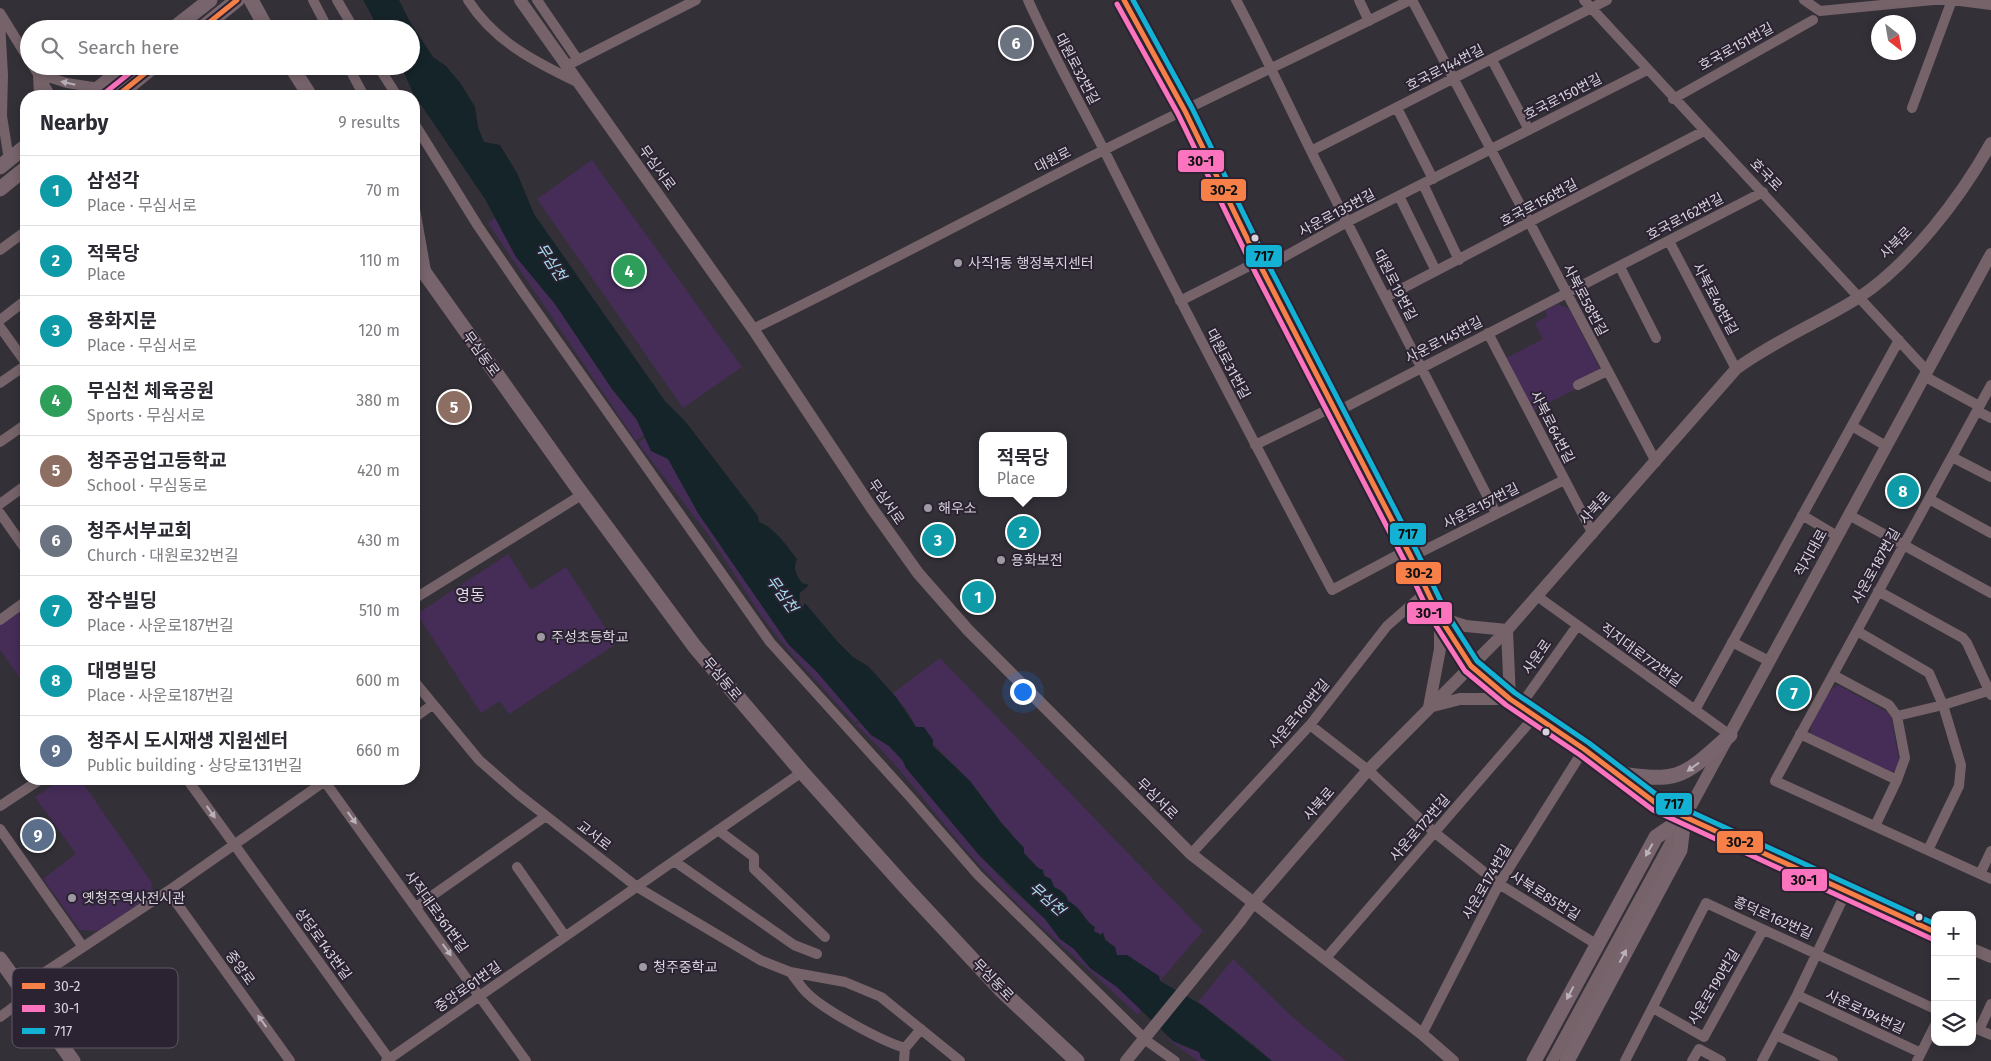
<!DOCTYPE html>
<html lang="en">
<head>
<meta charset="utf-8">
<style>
  body { margin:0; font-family:"Fira Sans","Noto Sans KR",sans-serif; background:#f2f2f3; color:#2b2b33 }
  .controls { position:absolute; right:15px; bottom:15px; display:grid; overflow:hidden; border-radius:10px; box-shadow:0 2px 8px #0003 }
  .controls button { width:45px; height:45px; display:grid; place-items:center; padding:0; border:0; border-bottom:1px solid #e1e1e2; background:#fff; color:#2b2b33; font:25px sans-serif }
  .compass { position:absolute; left:1871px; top:15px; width:45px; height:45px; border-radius:50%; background:#fff; box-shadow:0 2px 8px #0003; rotate:149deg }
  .you { position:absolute; left:1022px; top:691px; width:18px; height:18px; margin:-12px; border:4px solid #fff; border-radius:50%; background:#1a73e8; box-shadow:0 0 0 8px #1a73e833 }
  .badge { display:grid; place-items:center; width:32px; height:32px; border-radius:50%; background:#5f5c65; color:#fff; font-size:16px; font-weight:700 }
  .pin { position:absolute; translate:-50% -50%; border:2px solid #fff; box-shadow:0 1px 5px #0006 }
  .popup { position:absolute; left:979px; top:432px; width:88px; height:65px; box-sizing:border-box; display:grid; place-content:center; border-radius:10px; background:#fff; filter:drop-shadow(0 1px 4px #0005); font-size:16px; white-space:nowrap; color:#7c7c81 }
  .popup b { font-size:19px; color:#2b2b33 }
  .popup::after { content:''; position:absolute; left:50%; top:100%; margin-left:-10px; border:10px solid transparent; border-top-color:#fff }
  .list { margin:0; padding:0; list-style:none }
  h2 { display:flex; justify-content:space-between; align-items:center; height:65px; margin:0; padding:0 20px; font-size:21px }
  h2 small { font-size:16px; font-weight:400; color:#7c7c81 }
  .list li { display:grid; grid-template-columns:32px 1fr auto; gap:15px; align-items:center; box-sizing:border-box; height:70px; padding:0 20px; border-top:1px solid #e1e1e2 }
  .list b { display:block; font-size:19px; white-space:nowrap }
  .list p { margin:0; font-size:16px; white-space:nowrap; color:#7c7c81 }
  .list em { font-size:16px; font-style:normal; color:#7c7c81 }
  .icon { flex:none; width:28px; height:28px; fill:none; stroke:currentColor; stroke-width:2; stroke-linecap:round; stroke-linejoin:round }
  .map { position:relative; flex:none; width:1991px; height:1061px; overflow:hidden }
  .search { position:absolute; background:#fff; box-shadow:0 2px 8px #0003; left:20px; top:20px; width:400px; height:55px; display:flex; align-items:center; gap:12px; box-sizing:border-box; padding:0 18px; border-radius:28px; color:#7c7c81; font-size:19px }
  .panel { position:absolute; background:#fff; box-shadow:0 2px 8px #0003; left:20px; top:90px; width:400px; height:695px; border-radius:20px }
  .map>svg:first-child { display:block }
  .green { fill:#452d57 }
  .water { fill:#152429 }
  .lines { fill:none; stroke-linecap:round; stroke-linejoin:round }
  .minor { stroke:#756369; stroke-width:10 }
  .tertiary { stroke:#756369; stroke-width:12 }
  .secondary { stroke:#78646c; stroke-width:15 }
  .tertiary-bridge { stroke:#756369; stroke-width:12 }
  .bus-1-casing { stroke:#2b2232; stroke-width:9 }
  .bus-2-casing { stroke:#2b2232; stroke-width:9 }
  .bus-3-casing { stroke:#2b2232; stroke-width:9 }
  .bus-1 { stroke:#f78048; stroke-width:5 }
  .bus-2 { stroke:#fc73be; stroke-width:5 }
  .bus-3 { stroke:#13b2d5; stroke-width:5 }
  .oneway { fill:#bab1ba }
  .bus-dot { fill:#d7d2dc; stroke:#2b2232; stroke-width:2 }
  .poi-dot { fill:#9e99a3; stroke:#2b2232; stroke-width:2 }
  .labels { text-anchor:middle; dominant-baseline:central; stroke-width:4; stroke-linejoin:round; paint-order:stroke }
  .street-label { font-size:14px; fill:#d7d2dc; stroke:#2b2232 }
  .poi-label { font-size:14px; fill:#d7d2dc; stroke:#2b2232; text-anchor:start }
  .water-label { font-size:15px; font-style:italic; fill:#aae0f3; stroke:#2b2232 }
  .quarter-label { font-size:16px; fill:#e2d7eb; stroke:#2b2232 }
  .key { fill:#2b2232; stroke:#5f5765; stroke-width:1 }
  .key-label { font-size:14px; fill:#d7d2dc }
  .line-badge { stroke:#2b2232; stroke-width:2 }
  .pale-badge-label { font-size:14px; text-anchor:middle; font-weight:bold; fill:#111 }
</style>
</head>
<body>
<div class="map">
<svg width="1991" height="1061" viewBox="0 0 1991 1061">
  <rect width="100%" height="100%" fill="#343038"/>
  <!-- green -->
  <path class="green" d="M 592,160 L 742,367 L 683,408 L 537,199 Z
    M 495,218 L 516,257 L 555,304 L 612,389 L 637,420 L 644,435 L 636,441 L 488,223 Z
    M 1558,304 L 1569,309 L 1601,371 L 1573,384 L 1576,389 L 1533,411 L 1506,358 L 1543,339 L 1535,323 L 1547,316 L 1545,311 Z
    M 645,438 L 652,451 L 668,459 L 698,513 L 789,645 L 817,672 L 858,720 L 855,723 L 788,650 L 763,618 L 710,537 L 638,443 Z
    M 508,554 L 531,590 L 566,567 L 616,644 L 509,714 L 500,701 L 481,713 L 417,614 Z
    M 26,605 L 26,687 L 0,650 L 0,625 Z
    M 940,658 L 1203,931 L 1160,981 L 1159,976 L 1127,956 L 1117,955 L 1102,933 L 1101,935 L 1094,931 L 1081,911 L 1068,901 L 1062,891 L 1054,887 L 1053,883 L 1023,853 L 1009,830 L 1003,825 L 970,781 L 916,727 L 907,710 L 892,694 Z
    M 1838,685 L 1887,712 L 1891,717 L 1899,760 L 1896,770 L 1889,774 L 1811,737 C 1808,722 1825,692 1838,685 Z
    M 860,722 C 874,737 899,749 906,768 L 979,855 L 1008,886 L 1045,919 L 1060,939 L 1074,949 L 1090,968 L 1117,987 L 1141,1010 L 1138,1015 C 1087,968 1034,922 986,872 C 941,825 905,769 856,725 Z
    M 62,779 L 80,779 L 152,883 L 151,896 L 98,931 L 80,930 L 43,879 L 76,854 L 35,797 Z
    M 1233,959 L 1290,1015 L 1346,1061 L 1271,1061 L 1258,1048 L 1198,1002 Z
    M 1170,1038 L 1180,1045 L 1199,1052 L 1201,1058 L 1207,1061 L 1198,1061 L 1168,1039 Z"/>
  <!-- water -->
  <path class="water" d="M 363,0 L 399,0 L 410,22 L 433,57 L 446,66 L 461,84 L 475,107 L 478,127 L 484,142 L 500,145 L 517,173 L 534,214 L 665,401 L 685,421 L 758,516 L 759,522 C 774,527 787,546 797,559 C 793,569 796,574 802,583 L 809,585 L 800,593 L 799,606 L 802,609 L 805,603 L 837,641 L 853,657 L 868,666 L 896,697 L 916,727 L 924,727 L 933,740 L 933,746 L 970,781 L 1003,825 L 1024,848 L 1024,853 L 1038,868 L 1043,870 L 1044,876 L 1051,879 L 1054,887 C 1060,890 1067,894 1068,901 C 1081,907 1084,921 1095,927 L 1094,931 L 1101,935 L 1103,932 L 1105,940 L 1115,947 L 1117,955 L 1127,955 L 1159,976 L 1160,981 L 1202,1005 L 1272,1061 L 1207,1061 L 1201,1058 L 1199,1052 L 1173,1041 L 1117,987 L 1090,968 L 1074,949 L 1060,939 L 1045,919 L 979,855 L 906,768 L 903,761 L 889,746 L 871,735 L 817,672 L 789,645 L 698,513 L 668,459 L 651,451 L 637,420 L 612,389 L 555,304 L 516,257 L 485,199 L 413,93 L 401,66 L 411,66 L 411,29 L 378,29 L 373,25 L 373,18 Z"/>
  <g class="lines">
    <!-- minor -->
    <path class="minor" d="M 313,0 L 328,29
      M 337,0 L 354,29
      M 468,0 C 494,41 535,62 577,82
      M 537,0 L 578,60
      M 1028,0 C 1053,56 1083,108 1110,162 C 1182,306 1257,448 1332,590 L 1407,550
      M 1236,0 C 1265,54 1290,109 1317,163 C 1376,280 1436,397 1496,513
      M 1359,0 L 1369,21
      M 1412,0 L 1656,462
      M 1584,0 L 1927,371
      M 1804,0 L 1820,11 L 1933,0 L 1952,0 L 1991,5
      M 0,13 L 29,60
      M 0,21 L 3,75 L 2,116 L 9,160
      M 1492,60 L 1529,130
      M 33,66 L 51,96
      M 348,66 L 364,96
      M 378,66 L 397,96
      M 566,66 L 696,0
      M 39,96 L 38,74 L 67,83 L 99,88
      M 1673,99 L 1813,20
      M 1397,108 L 1433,179
      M 1912,108 L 1952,0
      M 414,123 L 478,226 L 523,292 L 770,642 L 911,798 L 978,875 L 1147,1041 L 1175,1061
      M 1311,151 L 1607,0
      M 1423,184 L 1459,260
      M 1399,196 L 1436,271
      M 414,203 L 426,271
      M 1669,241 L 1736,369
      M 0,250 L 26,231
      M 1620,267 L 1656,338
      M 1262,269 L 1347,222 L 1647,70
      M 1386,297 L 1704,131
      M 1180,301 L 1259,261
      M 0,320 L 26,300
      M 0,327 L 26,363
      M 753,329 C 871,272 985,210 1102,151 C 1204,99 1308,52 1410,0
      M 1488,333 L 1593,534
      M 1924,376 L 1979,406
      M 0,383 L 26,365
      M 1578,385 L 1607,371
      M 1991,385 L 1775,781 L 1991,879
      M 1977,411 L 1991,418
      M 1336,412 L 1763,192
      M 1852,426 L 1886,446
      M 0,442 L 26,424
      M 1255,445 L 1333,407
      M 1952,457 L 1991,477
      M 1929,499 L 1991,533
      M 0,504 L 26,485
      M 0,513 L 26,550
      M 1802,515 L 1837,536
      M 1849,515 L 1991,593
      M 1411,557 L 1564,480
      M 1878,591 L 1963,638 L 1967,643 L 1991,695
      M 1537,596 L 1730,735
      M 414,599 L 583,494
      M 0,620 L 26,601
      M 1857,631 L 1929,673 L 1943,705 L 1961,765 L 1959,786 L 1928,850
      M 1732,642 L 1769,661
      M 1833,675 L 1889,705 L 1897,716 L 1905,758 L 1897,780 L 1875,826
      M 414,681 L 479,760 L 518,794 L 637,887 L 760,960 L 790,972 L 845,982 L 881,997 L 960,1061
      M 1520,706 L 1577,626
      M 1695,710 L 1899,340
      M 1897,716 L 1943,705 L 1991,690
      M 414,718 L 432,705
      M 1310,725 L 1368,770 L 1434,832 L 1499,884 L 1596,944
      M 1800,734 L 1897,780
      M 187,779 L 389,1059
      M 323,779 L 526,1061
      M 0,806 L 41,779
      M 0,829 L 83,947
      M 718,830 L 754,857 L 754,869 L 825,937
      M 1191,854 L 1310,725 L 1387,626 L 1427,591
      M 674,861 L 794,945 L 817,954
      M 517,867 L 565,936
      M 1980,874 L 1991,851
      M 168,891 L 290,1061
      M 416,907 L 546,816
      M 1326,958 L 1535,716
      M 790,972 C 796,979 801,987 807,993 C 824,1010 881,1041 905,1048
      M 21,988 L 168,891 L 328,779
      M 1797,995 L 1921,1053
      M 1653,1008 L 1704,1037 L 1763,930
      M 0,1017 L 27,997
      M 1972,1027 L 1991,1035
      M 1979,1030 L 1991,1004
      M 1422,1034 L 1499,884 L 1584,749
      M 1776,1035 L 1833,1061
      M 386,1061 L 802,772
      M 904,1061 L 905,1048 L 921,1029
      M 1625,1061 L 1706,903 L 1935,1009
      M 1692,1061 L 1699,1049 L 1721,1061
      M 1762,1061 L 1797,995 L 1846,892
      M 1917,1061 L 1935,1025"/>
    <!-- tertiary -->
    <path class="tertiary" d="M 520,0 L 753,329 L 871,507 L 918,573 L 968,630 L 1191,854 L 1422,1034 L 1453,1061
      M 1124,0 L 1185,111 L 1262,269 L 1411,557 L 1440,618 L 1471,666 L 1510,699 L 1584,749 L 1657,804 L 1935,932
      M 1440,618 L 1466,626 L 1507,630 L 1510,699 L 1460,699 L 1429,707 L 1440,649 Z
      M 1240,921 L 1254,902 L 1368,770 L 1507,630 L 1736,369 C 1774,341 1818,323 1858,298 C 1910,264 1961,197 1991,143
      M 1972,949 L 1991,957
      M 1552,1061 L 1991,254"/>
    <!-- secondary -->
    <path class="secondary" d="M 251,0 L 267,29
      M 173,29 L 210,0
      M 201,29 L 237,0
      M 291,66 L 310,96
      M 89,96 L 126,66
      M 117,96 L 154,66
      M 0,167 L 26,146
      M 0,189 L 26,168
      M 414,258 L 574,483 L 695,647 L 802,772 L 907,889 L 1001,990 L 1077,1061
      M 1614,773 C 1680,783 1682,778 1730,735
      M 0,959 L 73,1061
      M 1534,1061 L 1656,837 L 1684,818
      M 1567,1061 L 1680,850 L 1684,818"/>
    <!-- tertiary-bridge -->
    <path class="tertiary-bridge" d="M 1126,1061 L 1240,921"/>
    <defs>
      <path id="bus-1" d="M 1124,0 L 1185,111 L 1262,269 L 1411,557 L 1440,618 L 1471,666 L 1510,699 L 1584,749 L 1657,804 L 1935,932
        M 201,29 L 237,0
        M 117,96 L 154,66"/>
      <path id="bus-2" d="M 1117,4 L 1178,114 L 1255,272 L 1404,560 L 1433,621 L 1465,671 L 1506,705 L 1580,755 L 1653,810 L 1932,939
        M 101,96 L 131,72"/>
      <path id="bus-3" d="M 1133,0 L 1192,108 L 1269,266 L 1418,554 L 1447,614 L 1477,661 L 1515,693 L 1589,743 L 1661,798 L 1935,924"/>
    </defs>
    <!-- bus-1 casing -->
    <use href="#bus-1" class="bus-1-casing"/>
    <!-- bus-2 casing -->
    <use href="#bus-2" class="bus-2-casing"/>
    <!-- bus-3 casing -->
    <use href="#bus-3" class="bus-3-casing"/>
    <!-- bus-1 -->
    <use href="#bus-1" class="bus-1"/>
    <!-- bus-2 -->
    <use href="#bus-2" class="bus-2"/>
    <!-- bus-3 -->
    <use href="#bus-3" class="bus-3"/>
  </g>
  <!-- one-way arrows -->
  <defs><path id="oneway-solid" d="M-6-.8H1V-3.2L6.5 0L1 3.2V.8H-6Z" transform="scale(1.25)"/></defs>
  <g class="oneway">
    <use href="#oneway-solid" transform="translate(68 83) rotate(-167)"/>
    <use href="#oneway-solid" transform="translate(1693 767) rotate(144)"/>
    <use href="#oneway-solid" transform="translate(211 812) rotate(55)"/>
    <use href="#oneway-solid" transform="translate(352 818) rotate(54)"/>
    <use href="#oneway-solid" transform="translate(1649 850) rotate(119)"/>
    <use href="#oneway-solid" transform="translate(447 950) rotate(54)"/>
    <use href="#oneway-solid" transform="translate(1623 956) rotate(-62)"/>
    <use href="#oneway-solid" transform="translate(1570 993) rotate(118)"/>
    <use href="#oneway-solid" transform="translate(262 1021) rotate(-126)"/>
  </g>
  <!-- markers -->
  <g class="bus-dot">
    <circle cx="1255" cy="238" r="4.5"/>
    <circle cx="1546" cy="732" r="4.5"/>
    <circle cx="1919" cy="917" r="4.5"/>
  </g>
  <g class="poi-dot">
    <circle cx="958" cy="263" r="5"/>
    <circle cx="928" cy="508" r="5"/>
    <circle cx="1001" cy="560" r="5"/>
    <circle cx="541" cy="637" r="5"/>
    <circle cx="72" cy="898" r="5"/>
    <circle cx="643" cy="967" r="5"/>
  </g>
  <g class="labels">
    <!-- street labels -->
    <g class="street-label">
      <text transform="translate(1736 47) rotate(-29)">호국로151번길</text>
      <text transform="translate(1445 68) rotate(-27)">호국로144번길</text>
      <text transform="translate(1077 69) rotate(62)">대원로32번길</text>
      <text transform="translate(1563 97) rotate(-27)">호국로150번길</text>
      <text transform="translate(1053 160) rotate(-27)">대원로</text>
      <text transform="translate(657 168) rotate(54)">무심서로</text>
      <text transform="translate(1766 175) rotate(46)">호국로</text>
      <text transform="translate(1539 203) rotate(-28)">호국로156번길</text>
      <text transform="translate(1337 213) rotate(-28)">사운로135번길</text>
      <text transform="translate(1685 217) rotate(-28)">호국로162번길</text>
      <text transform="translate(1896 243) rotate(-45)">사북로</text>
      <text transform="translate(1395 285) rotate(63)">대원로19번길</text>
      <text transform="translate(1715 299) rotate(62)">사북로48번길</text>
      <text transform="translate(1585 300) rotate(62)">사북로58번길</text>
      <text transform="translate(1444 340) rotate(-27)">사운로145번길</text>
      <text transform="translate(481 354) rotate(54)">무심동로</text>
      <text transform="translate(1228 364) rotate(62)">대원로31번길</text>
      <text transform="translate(1552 427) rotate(63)">사북로64번길</text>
      <text transform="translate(886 502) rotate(55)">무심서로</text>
      <text transform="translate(1481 506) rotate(-27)">사운로157번길</text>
      <text transform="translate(1595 508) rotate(-48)">사북로</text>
      <text transform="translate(1811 553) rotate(-61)">직지대로</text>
      <text transform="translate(1876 566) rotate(-61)">사운로187번길</text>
      <text transform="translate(1641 655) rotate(36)">직지대로772번길</text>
      <text transform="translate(1537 657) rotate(-55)">사운로</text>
      <text transform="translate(722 679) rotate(50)">무심동로</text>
      <text transform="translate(1299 714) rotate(-50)">사운로160번길</text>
      <text transform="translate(1157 799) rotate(45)">무심서로</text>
      <text transform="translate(1319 804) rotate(-49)">사북로</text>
      <text transform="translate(1420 828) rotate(-49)">사운로172번길</text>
      <text transform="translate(594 836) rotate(38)">교서로</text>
      <text transform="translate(1487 882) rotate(-60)">사운로174번길</text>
      <text transform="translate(1545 896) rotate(32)">사북로85번길</text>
      <text transform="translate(436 912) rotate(54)">사직대로361번길</text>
      <text transform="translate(1773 918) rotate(24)">흥덕로162번길</text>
      <text transform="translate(323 944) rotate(54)">상당로143번길</text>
      <text transform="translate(240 968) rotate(54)">중앙로</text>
      <text transform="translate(993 980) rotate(46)">무심동로</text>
      <text transform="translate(468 987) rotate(-35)">중앙로61번길</text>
      <text transform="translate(1714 987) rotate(-59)">사운로190번길</text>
      <text transform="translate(1865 1012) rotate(25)">사운로194번길</text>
    </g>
    <!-- poi labels -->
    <g class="poi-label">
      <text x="968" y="263">사직1동 행정복지센터</text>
      <text x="938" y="508">해우소</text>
      <text x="1011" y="560">용화보전</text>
      <text x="551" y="637">주성초등학교</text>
      <text x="82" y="898">옛청주역사전시관</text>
      <text x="653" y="967">청주중학교</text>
    </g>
    <!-- water labels -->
    <g class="water-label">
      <text transform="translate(551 262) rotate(57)">무심천</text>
      <text transform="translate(782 594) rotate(54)">무심천</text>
      <text transform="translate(1047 899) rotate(41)">무심천</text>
    </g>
    <!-- quarter labels -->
    <g class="quarter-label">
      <text x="470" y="595">영동</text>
    </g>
  </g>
  <!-- legend -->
  <rect x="12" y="968" width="166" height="80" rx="8" class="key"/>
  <rect x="22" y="983" width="23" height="6" fill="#f78048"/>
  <rect x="22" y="1005" width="23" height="7" fill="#fc73be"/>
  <rect x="22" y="1028" width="23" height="6" fill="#13b2d5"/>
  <g class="key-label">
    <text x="54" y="991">30-2</text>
    <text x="54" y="1013">30-1</text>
    <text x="54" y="1036">717</text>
  </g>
  <g class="line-badge">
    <rect x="1177" y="149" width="48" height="24" rx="5" fill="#fc73be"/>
    <rect x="1200" y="178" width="47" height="24" rx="5" fill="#f78048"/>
    <rect x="1245" y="244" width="38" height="24" rx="5" fill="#13b2d5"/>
    <rect x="1389" y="522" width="38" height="24" rx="5" fill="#13b2d5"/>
    <rect x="1395" y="561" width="47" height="24" rx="5" fill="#f78048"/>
    <rect x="1406" y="601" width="47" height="24" rx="5" fill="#fc73be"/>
    <rect x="1655" y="792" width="38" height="24" rx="5" fill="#13b2d5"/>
    <rect x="1716" y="830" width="48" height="24" rx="5" fill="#f78048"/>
    <rect x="1781" y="868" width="47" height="24" rx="5" fill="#fc73be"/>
  </g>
  <g class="pale-badge-label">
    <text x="1201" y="166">30-1</text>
    <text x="1224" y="195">30-2</text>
    <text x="1264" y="261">717</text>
    <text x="1408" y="539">717</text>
    <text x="1419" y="578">30-2</text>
    <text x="1429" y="618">30-1</text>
    <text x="1674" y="809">717</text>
    <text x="1740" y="847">30-2</text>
    <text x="1804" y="885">30-1</text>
  </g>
</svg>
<div class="controls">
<button>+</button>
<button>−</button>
<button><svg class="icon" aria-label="layers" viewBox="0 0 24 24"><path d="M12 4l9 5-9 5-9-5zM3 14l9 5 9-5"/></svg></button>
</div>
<svg class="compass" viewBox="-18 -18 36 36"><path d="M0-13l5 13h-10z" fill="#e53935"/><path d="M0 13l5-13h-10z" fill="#7c7c81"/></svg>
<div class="you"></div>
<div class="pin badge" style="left:978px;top:597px;background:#0f9aa8">1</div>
<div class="pin badge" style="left:1023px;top:532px;background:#0f9aa8">2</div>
<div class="popup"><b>적묵당</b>Place</div>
<div class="pin badge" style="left:938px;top:540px;background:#0f9aa8">3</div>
<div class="pin badge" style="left:629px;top:271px;background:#2e9e5b">4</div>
<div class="pin badge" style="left:454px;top:407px;background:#8d6e63">5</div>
<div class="pin badge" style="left:1016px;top:43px;background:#6b7280">6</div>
<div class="pin badge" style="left:1794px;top:693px;background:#0f9aa8">7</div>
<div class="pin badge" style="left:1903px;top:491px;background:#0f9aa8">8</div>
<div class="pin badge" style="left:38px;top:835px;background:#5c6f8a">9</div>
<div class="search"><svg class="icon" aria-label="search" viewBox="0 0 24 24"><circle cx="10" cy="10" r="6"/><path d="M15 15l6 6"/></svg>Search here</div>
<section class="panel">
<h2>Nearby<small>9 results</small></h2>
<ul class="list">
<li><span class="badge" style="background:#0f9aa8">1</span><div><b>삼성각</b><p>Place · 무심서로</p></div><em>70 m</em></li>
<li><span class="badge" style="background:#0f9aa8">2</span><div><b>적묵당</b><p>Place</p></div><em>110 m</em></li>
<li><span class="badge" style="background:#0f9aa8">3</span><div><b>용화지문</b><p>Place · 무심서로</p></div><em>120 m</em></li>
<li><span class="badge" style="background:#2e9e5b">4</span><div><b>무심천 체육공원</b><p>Sports · 무심서로</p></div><em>380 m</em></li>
<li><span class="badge" style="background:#8d6e63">5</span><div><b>청주공업고등학교</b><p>School · 무심동로</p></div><em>420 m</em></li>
<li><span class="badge" style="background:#6b7280">6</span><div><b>청주서부교회</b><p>Church · 대원로32번길</p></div><em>430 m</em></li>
<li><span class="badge" style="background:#0f9aa8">7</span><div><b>장수빌딩</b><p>Place · 사운로187번길</p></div><em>510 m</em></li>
<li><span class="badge" style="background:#0f9aa8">8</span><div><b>대명빌딩</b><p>Place · 사운로187번길</p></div><em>600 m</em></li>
<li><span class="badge" style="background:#5c6f8a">9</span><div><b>청주시 도시재생 지원센터</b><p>Public building · 상당로131번길</p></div><em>660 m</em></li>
</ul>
</section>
</div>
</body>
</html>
